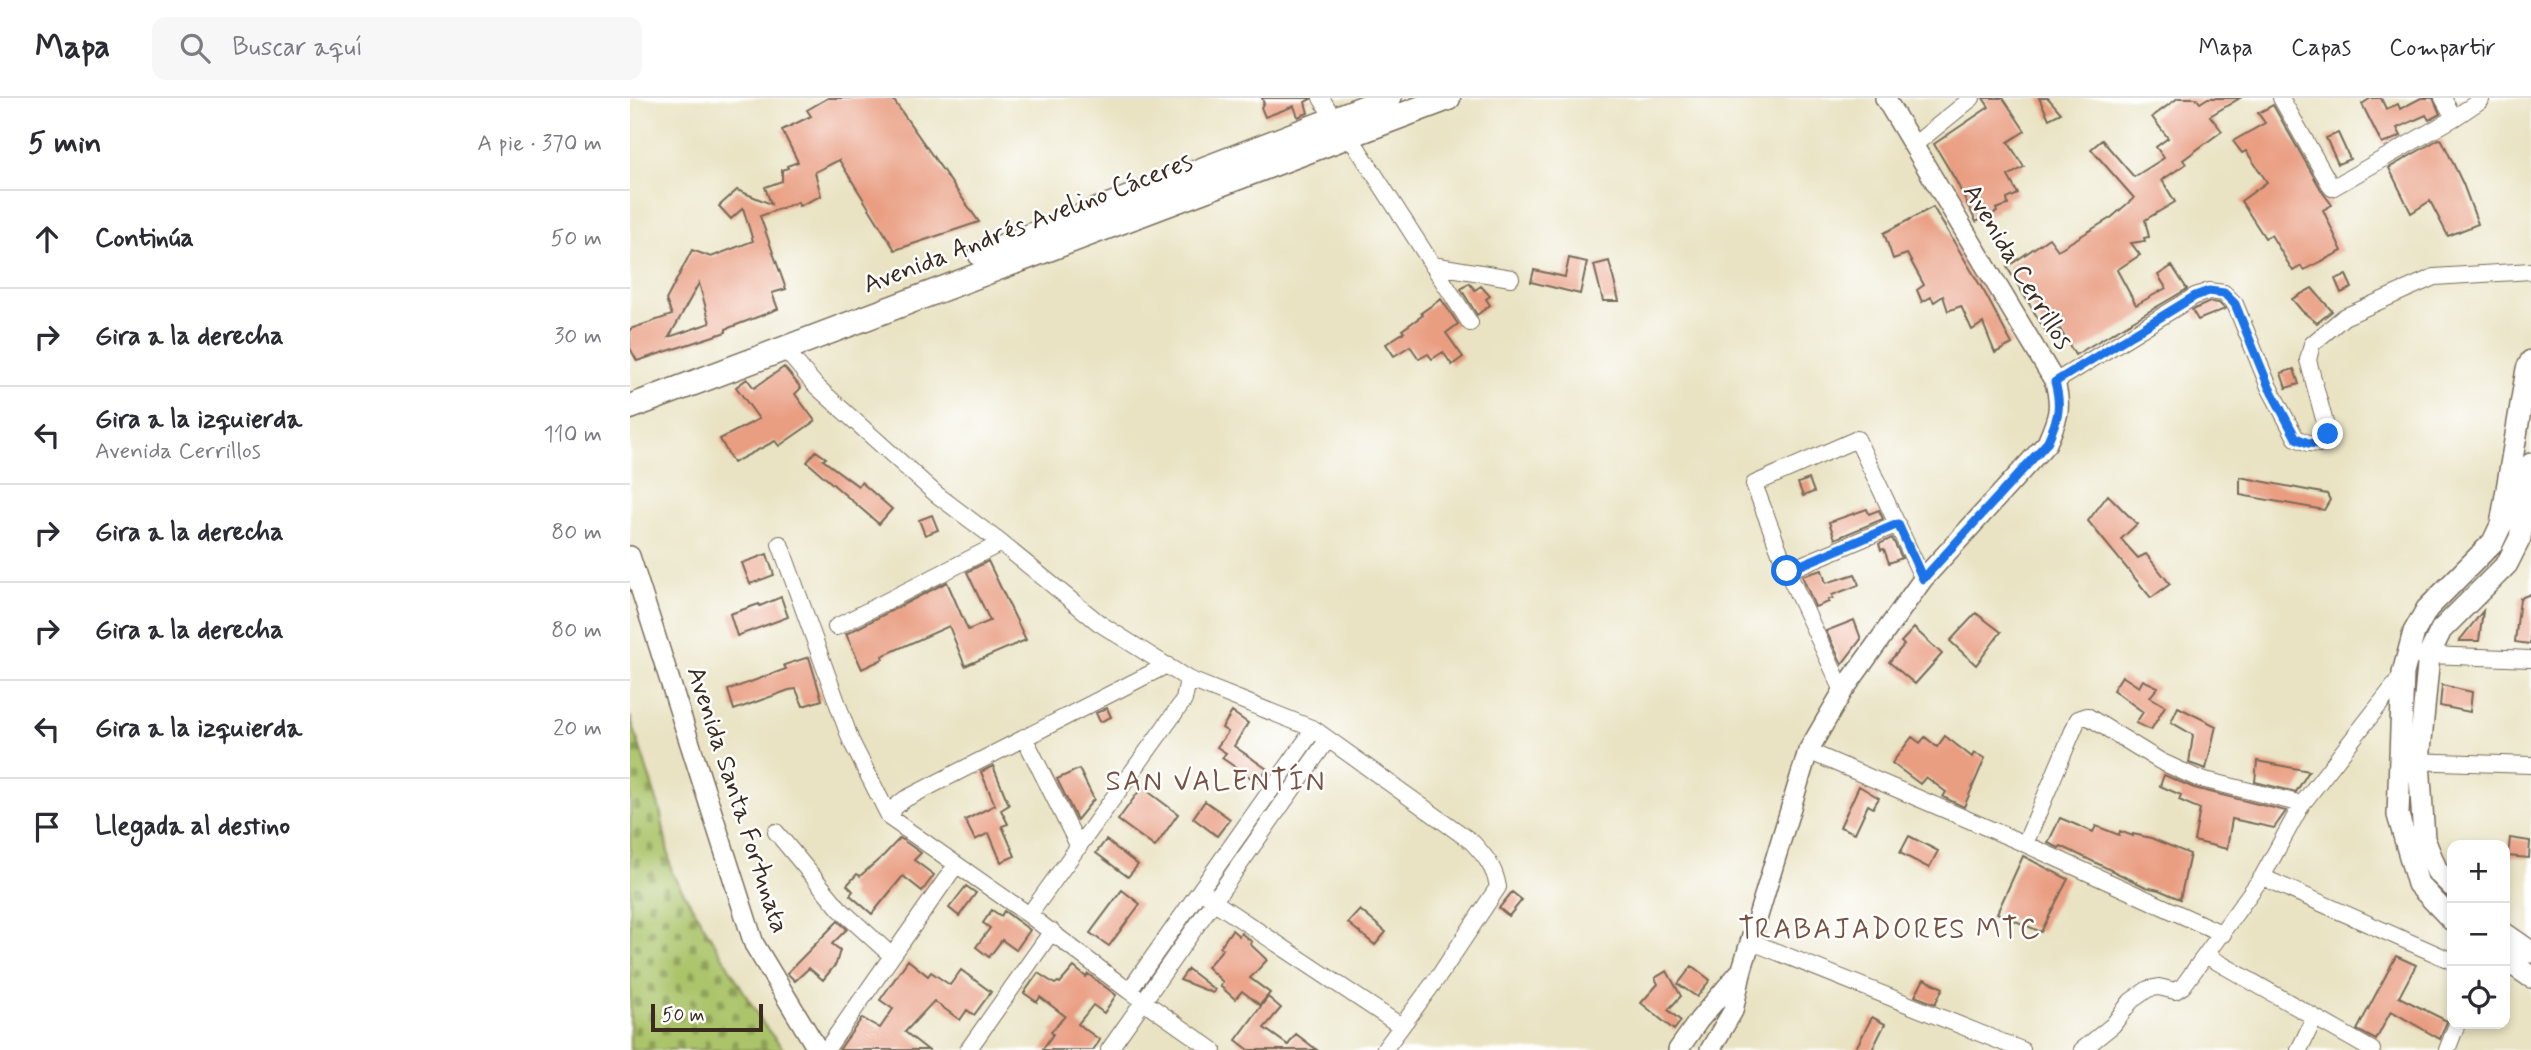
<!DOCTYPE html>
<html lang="es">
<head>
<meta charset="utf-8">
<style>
  body { margin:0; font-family:Mynerve,sans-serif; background:#f7f7f7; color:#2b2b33 }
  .controls { position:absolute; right:21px; bottom:21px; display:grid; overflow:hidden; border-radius:14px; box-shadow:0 4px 10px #0003 }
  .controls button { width:63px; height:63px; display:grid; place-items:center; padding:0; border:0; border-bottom:2px solid #e1e1e2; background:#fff; color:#2b2b33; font:35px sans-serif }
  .scale { position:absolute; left:21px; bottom:18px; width:112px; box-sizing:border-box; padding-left:7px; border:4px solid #3b2a1e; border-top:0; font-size:19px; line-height:24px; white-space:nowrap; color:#3b2a1e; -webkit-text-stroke:5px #fff; paint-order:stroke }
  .stop { position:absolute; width:21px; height:21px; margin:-16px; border:5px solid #1a73e8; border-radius:50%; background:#fff }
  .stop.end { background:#1a73e8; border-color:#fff; box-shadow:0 2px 7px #0008 }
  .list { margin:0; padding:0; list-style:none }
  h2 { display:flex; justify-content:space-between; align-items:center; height:91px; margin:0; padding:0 28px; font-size:30px }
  h2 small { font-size:23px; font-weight:400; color:#7c7c81 }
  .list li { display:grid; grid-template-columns:46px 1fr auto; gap:21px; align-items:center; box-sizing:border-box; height:98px; padding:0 28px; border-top:2px solid #e1e1e2 }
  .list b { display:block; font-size:26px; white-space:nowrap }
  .list p { margin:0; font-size:23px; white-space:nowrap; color:#7c7c81 }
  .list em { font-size:23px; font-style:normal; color:#7c7c81 }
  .icon { flex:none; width:38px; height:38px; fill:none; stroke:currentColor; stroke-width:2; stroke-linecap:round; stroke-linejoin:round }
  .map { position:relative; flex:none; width:1901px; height:952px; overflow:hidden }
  header { display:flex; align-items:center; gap:42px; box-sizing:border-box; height:98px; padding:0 35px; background:#fff; border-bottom:2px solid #e1e1e2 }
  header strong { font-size:33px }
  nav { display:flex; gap:38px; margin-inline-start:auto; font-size:24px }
  .search { width:490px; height:63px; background:#f7f7f7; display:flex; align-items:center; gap:18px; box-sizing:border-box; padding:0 24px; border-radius:14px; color:#7c7c81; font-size:26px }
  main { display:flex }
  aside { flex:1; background:#fff }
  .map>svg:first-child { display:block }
  .cemetery { fill:url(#cemetery-stones); stroke:#737744; stroke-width:2 }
  .building { fill:#e99d81; fill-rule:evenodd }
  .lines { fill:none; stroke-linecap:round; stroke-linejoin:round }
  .minor-casing { stroke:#786b58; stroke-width:18 }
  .tertiary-casing { stroke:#786b58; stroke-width:22 }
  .secondary-casing { stroke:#786b58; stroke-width:24 }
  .trunk-casing { stroke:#786b58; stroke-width:27 }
  .minor { stroke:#fff; stroke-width:16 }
  .tertiary { stroke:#fff; stroke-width:19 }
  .secondary { stroke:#fff; stroke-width:21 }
  .trunk { stroke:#fff; stroke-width:24 }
  .route { stroke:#1a73e8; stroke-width:9 }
  .labels { text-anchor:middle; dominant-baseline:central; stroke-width:5; stroke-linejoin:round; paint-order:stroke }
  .street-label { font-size:26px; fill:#3b2a1e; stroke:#fff }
  .neighbourhood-label { font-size:28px; letter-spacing:2px; fill:#785241; stroke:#fff }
</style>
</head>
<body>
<header>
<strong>Mapa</strong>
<div class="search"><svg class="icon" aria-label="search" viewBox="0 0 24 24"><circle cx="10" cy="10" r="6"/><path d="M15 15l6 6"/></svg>Buscar aquí</div>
<nav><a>Mapa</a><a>Capas</a><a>Compartir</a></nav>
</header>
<main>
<aside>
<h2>5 min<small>A pie · 370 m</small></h2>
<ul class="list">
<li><svg class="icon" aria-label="ahead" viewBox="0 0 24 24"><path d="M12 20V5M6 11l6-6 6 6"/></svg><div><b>Continúa</b></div><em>50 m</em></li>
<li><svg class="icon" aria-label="right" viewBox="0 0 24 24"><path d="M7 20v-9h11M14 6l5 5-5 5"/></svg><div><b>Gira a la derecha</b></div><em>30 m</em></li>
<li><svg class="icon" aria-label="left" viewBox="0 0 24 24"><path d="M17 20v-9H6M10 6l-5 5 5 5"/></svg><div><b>Gira a la izquierda</b><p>Avenida Cerrillos</p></div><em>110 m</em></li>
<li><svg class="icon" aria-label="right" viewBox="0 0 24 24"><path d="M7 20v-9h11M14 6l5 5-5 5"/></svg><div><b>Gira a la derecha</b></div><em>80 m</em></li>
<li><svg class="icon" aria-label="right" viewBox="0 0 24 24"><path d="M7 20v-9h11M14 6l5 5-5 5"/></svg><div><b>Gira a la derecha</b></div><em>80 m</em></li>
<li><svg class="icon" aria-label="left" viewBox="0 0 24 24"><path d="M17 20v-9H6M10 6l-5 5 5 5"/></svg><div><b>Gira a la izquierda</b></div><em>20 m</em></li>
<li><svg class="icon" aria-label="arrive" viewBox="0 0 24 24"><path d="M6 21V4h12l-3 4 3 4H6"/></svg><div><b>Llegada al destino</b></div></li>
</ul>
</aside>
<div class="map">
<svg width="1901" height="952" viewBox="0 0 1901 952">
  <defs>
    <pattern id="cemetery-stones" width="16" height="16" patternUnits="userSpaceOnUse" patternTransform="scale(1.75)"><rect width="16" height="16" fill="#abc46a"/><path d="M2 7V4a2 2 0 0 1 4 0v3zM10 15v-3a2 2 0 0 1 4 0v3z" fill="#8c9f57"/></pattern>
  </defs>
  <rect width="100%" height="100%" fill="#fff"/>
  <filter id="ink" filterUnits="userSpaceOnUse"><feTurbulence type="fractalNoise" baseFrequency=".0143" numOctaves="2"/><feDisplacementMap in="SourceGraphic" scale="14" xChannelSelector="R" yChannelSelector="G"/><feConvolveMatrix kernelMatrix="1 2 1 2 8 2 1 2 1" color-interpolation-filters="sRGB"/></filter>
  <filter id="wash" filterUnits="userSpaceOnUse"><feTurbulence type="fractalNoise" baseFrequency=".00686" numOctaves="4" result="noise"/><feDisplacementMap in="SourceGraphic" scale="28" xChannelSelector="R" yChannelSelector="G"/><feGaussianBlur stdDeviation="1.57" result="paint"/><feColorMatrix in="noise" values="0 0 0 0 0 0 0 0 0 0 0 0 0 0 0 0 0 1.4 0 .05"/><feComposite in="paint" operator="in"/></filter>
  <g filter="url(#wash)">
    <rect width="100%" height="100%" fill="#e9e3c3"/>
    <!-- cemetery -->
    <path class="cemetery" d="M 0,618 L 30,712 L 42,775 L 134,927 L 154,952 L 0,952 Z"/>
    <g id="blocks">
      <!-- building -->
      <path class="building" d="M 198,0 L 262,0 L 349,124 L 265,152 L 209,62 L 185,74 L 191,98 L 169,108 L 168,104 L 130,118 L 156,191 L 142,195 L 148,211 L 96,231 L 96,234 L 7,263 L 0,250 L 0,231 L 42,217 L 36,202 L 62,152 L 81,159 L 123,143 L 113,110 L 101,121 L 89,108 L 107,92 L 141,106 L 135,89 L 152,83 L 152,72 L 158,70 L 157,68 L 168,64 L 152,32 L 181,18 L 177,12 ZM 69,185 L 80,225 L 39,239 L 46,227 Z
        M 632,0 L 681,0 L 681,1 L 675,4 L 678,15 L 668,19 L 664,8 L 635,19 L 631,9 L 634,6 Z
        M 1353,0 L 1373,0 L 1395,33 L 1378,44 L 1394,69 L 1378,78 L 1388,96 L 1377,101 L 1378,107 L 1366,111 L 1367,114 L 1346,124 L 1326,83 L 1304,46 L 1359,9 Z
        M 1409,0 L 1418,0 L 1431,15 L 1419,21 Z
        M 1548,0 L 1566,0 L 1570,5 L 1578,0 L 1610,0 L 1580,18 L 1592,33 L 1553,62 L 1556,66 L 1532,82 L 1545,104 L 1515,122 L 1519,139 L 1514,140 L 1515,143 L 1501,145 L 1510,157 L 1487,172 L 1506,207 L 1536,190 L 1528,177 L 1542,168 L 1557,191 L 1445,257 L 1430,231 L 1418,237 L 1377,169 L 1419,140 L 1428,152 L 1482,119 L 1504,100 L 1461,51 L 1472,42 L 1504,79 L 1534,60 L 1526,49 L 1538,40 L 1522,19 Z
        M 1741,0 L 1751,0 L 1756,11 L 1768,6 L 1770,11 L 1791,0 L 1803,0 L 1810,16 L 1799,22 L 1796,17 L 1767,30 L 1771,38 L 1752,46 L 1732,6 Z
        M 1643,7 L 1693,95 L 1702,107 L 1693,112 L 1712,153 L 1674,172 L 1671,168 L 1663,173 L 1641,137 L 1635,140 L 1611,103 L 1637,84 L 1616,53 L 1612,55 L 1603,43 L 1635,25 L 1628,15 Z
        M 1708,35 L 1720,61 L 1708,66 L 1696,40 Z
        M 1809,41 L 1812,42 L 1833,86 L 1848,126 L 1818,138 L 1800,103 L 1781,115 L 1759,70 Z
        M 1303,109 L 1356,197 L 1382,246 L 1365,255 L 1353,225 L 1342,232 L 1331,208 L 1318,213 L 1313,198 L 1304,204 L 1301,199 L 1292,204 L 1287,192 L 1294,187 L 1277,156 L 1263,161 L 1254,135 Z
        M 939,160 L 957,164 L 950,196 L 901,184 L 904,172 L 935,179 Z
        M 979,163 L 989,203 L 973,203 L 964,167 Z
        M 1716,177 L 1722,190 L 1711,195 L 1705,181 Z
        M 839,185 L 845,192 L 851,188 L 860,198 L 856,201 L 860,207 L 847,217 L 831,191 Z
        M 1682,190 L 1702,213 L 1687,225 L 1672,213 L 1662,201 Z
        M 811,201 L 828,226 L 816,235 L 833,259 L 822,267 L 813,254 L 802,261 L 798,256 L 789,261 L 780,248 L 764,258 L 756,246 L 774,234 L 772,232 L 793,217 L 791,215 Z
        M 1580,204 L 1589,205 L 1595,211 L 1568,222 L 1562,212 Z
        M 154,269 L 171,290 L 165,296 L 185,323 L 149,348 L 145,343 L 103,365 L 90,341 L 129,321 L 106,289 L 117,281 L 124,290 Z
        M 1664,271 L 1669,286 L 1656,290 L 1651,275 Z
        M 186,353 L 196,360 L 193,362 L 228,388 L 231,384 L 262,411 L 249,426 L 177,364 Z
        M 1610,379 L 1697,396 L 1700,402 L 1694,412 L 1610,397 Z
        M 1179,381 L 1184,394 L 1173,398 L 1168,385 Z
        M 1478,397 L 1507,426 L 1491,441 L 1508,460 L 1516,456 L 1540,486 L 1521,500 L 1458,423 Z
        M 1237,411 L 1239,416 L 1249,412 L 1253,421 L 1205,441 L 1199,424 Z
        M 302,417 L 308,432 L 295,437 L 289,422 Z
        M 1262,440 L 1272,460 L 1259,465 L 1254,451 L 1251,452 L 1249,446 Z
        M 137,456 L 144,477 L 120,486 L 112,465 Z
        M 358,463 L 396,542 L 335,568 L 319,528 L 252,558 L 253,561 L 232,571 L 216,536 L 317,484 L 338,532 L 360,523 L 337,474 Z
        M 1192,472 L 1196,485 L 1225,476 L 1229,487 L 1202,497 L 1203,500 L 1198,502 L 1199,504 L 1185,509 L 1172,478 Z
        M 1901,496 L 1900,546 L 1885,544 L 1890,500 Z
        M 151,499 L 158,519 L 107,538 L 100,516 L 129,506 L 130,508 Z
        M 1853,513 L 1849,543 L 1829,543 Z
        M 1346,515 L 1371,534 L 1346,567 L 1320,543 Z
        M 1224,522 L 1231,541 L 1212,566 L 1196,533 Z
        M 1284,530 L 1312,556 L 1285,586 L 1259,564 L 1274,547 L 1271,544 Z
        M 179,559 L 192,602 L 173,608 L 166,591 L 159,592 L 104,612 L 98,592 L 156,571 L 154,567 Z
        M 1492,578 L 1509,589 L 1513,582 L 1528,589 L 1520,599 L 1535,608 L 1521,632 L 1506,625 L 1513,614 L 1483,592 Z
        M 1812,587 L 1842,594 L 1840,614 L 1810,608 Z
        M 1548,609 L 1586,628 L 1576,671 L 1559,665 L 1563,637 L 1541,624 Z
        M 477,610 L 481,619 L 470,624 L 466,615 Z
        M 602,614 L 618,625 L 604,648 L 637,671 L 627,684 L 592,660 L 596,655 L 587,649 L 598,634 L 592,630 Z
        M 1315,638 L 1342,659 L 1344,655 L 1355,660 L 1334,709 L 1313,699 L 1316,694 L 1296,679 L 1290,686 L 1262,665 L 1282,639 L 1290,645 L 1295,639 L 1307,649 Z
        M 1627,663 L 1679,673 L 1666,694 L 1625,684 Z
        M 363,668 L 379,707 L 371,712 L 378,726 L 372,728 L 385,758 L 371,764 L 359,735 L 345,742 L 335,722 L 365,707 L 351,674 Z
        M 449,671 L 464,701 L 447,722 L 427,681 Z
        M 1534,677 L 1564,690 L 1656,713 L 1644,730 L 1602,721 L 1597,751 L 1564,743 L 1570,711 L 1549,702 L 1551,697 L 1530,688 Z
        M 1229,688 L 1249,700 L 1243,710 L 1238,707 L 1225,735 L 1210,729 Z
        M 512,689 L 548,716 L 525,749 L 488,722 Z
        M 575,703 L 600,721 L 587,738 L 563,720 Z
        M 1430,720 L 1463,734 L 1466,728 L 1489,737 L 1490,733 L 1503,738 L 1503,736 L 1521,740 L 1560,756 L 1550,801 L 1529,792 L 1516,789 L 1431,748 L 1429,750 L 1418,745 Z
        M 1279,738 L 1308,753 L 1299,770 L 1270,755 Z
        M 270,740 L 291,755 L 284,762 L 304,777 L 292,793 L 273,778 L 242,816 L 220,797 L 223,793 L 217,787 L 227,776 L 230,778 L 254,757 Z
        M 1880,740 L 1900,743 L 1899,760 L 1878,758 Z
        M 476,742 L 508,767 L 498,779 L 466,755 Z
        M 1393,758 L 1438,781 L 1411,834 L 1367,815 Z
        M 336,788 L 346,795 L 329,818 L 319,810 Z
        M 492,792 L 510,806 L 479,848 L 460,835 Z
        M 882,794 L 892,802 L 879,818 L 869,810 Z
        M 362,812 L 371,818 L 374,813 L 400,832 L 386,852 L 372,842 L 359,859 L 346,849 L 360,830 L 353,825 Z
        M 730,812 L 756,834 L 745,847 L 718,825 Z
        M 208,823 L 217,831 L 202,846 L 210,852 L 206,866 L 193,882 L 179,870 L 165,883 L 157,875 Z
        M 602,832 L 609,838 L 611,835 L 622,844 L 620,846 L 637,862 L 620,880 L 640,895 L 630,907 L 612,893 L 605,901 L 590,888 L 593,884 L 577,869 L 593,851 L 590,849 Z
        M 1766,858 L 1786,867 L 1769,899 L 1817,923 L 1810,941 L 1761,913 L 1746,942 L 1727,932 Z
        M 278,862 L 298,878 L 301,874 L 320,887 L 331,872 L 361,894 L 344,917 L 337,912 L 330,922 L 304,903 L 275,934 L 298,952 L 209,952 L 232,920 L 250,930 L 263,911 L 250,902 Z
        M 1062,868 L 1080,882 L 1067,899 L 1048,886 Z
        M 444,869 L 456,879 L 458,876 L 486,897 L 474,915 L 463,907 L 448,926 L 470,942 L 463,952 L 412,952 L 423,936 L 421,934 L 435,918 L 410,899 L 407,904 L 394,895 L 408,875 L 425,886 L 428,884 L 430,885 Z
        M 558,871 L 585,892 L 583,895 L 550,882 Z
        M 1037,873 L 1051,898 L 1038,912 L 1051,923 L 1044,932 L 1011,905 L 1028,886 L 1025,880 Z
        M 1294,881 L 1313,890 L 1305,906 L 1285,898 Z
        M 638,899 L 651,910 L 634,930 L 658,947 L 666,936 L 687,952 L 619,952 L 606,942 Z
        M 1242,919 L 1255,926 L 1242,952 L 1225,952 Z"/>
    </g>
  </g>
  <g filter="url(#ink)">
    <use href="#blocks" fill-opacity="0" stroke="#786b58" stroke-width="2"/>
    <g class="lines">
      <defs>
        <path id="minor" d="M 691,0 L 704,21 L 719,37 L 840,225
          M 1651,0 L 1702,90 L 1824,20 L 1851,2
          M 1813,0 L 1824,20
          M 1284,47 L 1342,0
          M 802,167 L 881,180
          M 153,249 L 186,288 L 306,396 L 371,445 L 469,525 L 558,581 L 684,631 L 842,744 C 855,758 865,770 868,789 L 811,875 L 754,952
          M 1425,284 L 1565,198 L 1579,193 L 1594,195 L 1605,206 L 1639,289 L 1666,340 L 1678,345 L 1690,346 L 1698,336 L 1678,262 L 1682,246 L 1714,219 L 1804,179 L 1901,173
          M 150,446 L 221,643 L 260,720 L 399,817 L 499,893 L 583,952
          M 1157,473 L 1268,426
          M 206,529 L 371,445
          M 1793,561 L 1799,557 L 1901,561
          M 1213,593 L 1157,473 L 1124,386 L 1227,341 L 1293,481
          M 394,639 L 449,749
          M 1178,653 L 1395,746 L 1593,836
          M 1779,663 L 1901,667
          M 260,720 L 265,709 L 275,701 L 537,567
          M 146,734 L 210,811 L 262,858
          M 1395,746 L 1448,621 L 1457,618 L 1530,663 L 1567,680 L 1672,706
          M 1632,779 L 1822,863
          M 577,796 L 583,803 L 771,928
          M 399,817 L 554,602 L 558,581
          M 1122,844 L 1392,952
          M 1577,858 L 1742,952
          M 499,893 L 684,631
          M 196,952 L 326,767
          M 338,952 L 422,833
          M 479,952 L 698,641
          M 1452,952 L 1483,927 L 1501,903 L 1518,891 L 1529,889 L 1545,893 L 1553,888 L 1632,779 L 1672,706 L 1775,574
          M 1669,952 L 1684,921
          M 1817,952 L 1827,926"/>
        <path id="tertiary" d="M 0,458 L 124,846 L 188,952
          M 1048,952 L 1069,922 L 1109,875
          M 1080,952 L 1103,913 L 1112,871 L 1178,653 L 1213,593 L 1293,481 L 1417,345 C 1428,320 1432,310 1425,284 L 1255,0"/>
        <path id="secondary" d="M 1822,788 L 1807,773 L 1794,741 L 1789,663 L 1799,557 L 1811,532 L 1877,466 L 1890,440 L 1901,366
          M 1822,822 L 1788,786 L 1768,717 L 1773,575 L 1784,534 L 1797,511 L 1863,444 L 1871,427 L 1897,271 L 1901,263
          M 1875,836 L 1901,854
          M 1875,861 L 1901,879"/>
        <path id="trunk" d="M 351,157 L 759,0
          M 0,309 L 818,0"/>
      </defs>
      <!-- minor casing -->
      <use href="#minor" class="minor-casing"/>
      <!-- tertiary casing -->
      <use href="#tertiary" class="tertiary-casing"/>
      <!-- secondary casing -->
      <use href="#secondary" class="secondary-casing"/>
      <!-- trunk casing -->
      <use href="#trunk" class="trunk-casing"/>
      <!-- minor -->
      <use href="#minor" class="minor"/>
      <!-- tertiary -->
      <use href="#tertiary" class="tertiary"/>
      <!-- secondary -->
      <use href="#secondary" class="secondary"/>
      <!-- trunk -->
      <use href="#trunk" class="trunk"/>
    </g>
  </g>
  <g class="lines" filter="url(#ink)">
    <!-- route -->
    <path class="route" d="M 1157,473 L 1268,426 L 1293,481 L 1417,345 C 1428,320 1432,310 1425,284 L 1565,198 L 1579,193 L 1594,195 L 1605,206 L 1639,289 L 1666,340 L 1678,345 L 1690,346 L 1698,336"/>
  </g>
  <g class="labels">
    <!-- street labels -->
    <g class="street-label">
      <text transform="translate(398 126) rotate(-21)">Avenida Andrés Avelino Cáceres</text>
      <text transform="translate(1387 169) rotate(59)">Avenida Cerrillos</text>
      <text transform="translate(107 702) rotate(72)">Avenida Santa Fortunata</text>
    </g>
    <!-- neighbourhood labels -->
    <g class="neighbourhood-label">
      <text x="586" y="684">SAN VALENTÍN</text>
      <text x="1260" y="832">TRABAJADORES MTC</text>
    </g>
  </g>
</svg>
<div class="controls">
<button>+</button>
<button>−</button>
<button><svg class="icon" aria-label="locate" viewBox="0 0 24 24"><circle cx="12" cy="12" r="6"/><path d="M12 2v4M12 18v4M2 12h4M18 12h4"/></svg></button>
</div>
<div class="scale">50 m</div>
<div class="stop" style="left:1157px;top:473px"></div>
<div class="stop end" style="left:1698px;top:336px"></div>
</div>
</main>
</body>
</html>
